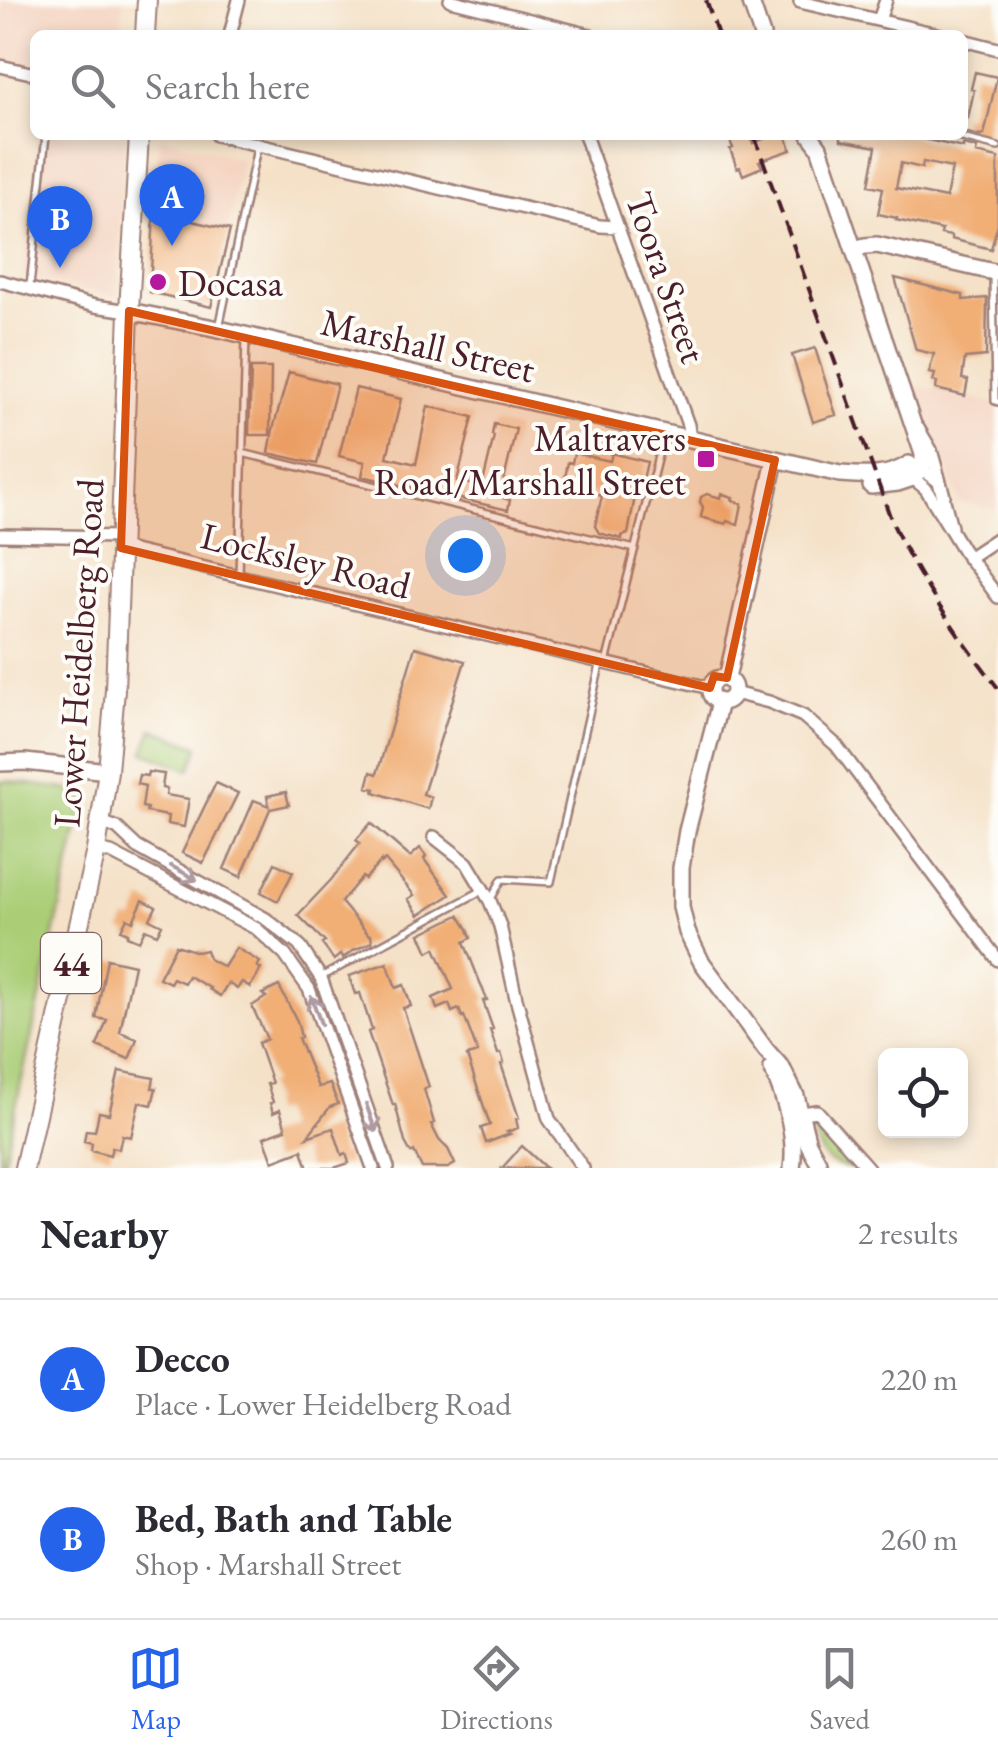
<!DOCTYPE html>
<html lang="en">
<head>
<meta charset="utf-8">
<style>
  body { margin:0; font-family:"EB Garamond",serif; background:#f7f7f7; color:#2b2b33 }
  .controls { position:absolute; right:30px; bottom:30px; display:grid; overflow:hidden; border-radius:15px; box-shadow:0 5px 15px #0003 }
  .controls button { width:90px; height:90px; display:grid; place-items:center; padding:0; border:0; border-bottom:2px solid #e1e1e2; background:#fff; color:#2b2b33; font:50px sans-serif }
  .you { position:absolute; left:465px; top:555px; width:35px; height:35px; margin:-25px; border:8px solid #fff; border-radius:50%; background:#1a73e8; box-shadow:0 0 0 15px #1a73e833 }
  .badge { display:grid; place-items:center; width:65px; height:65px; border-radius:50%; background:#2563eb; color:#fff; font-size:32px; font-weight:700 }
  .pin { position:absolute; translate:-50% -82px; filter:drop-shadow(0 2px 5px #0008) }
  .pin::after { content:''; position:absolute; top:52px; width:35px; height:30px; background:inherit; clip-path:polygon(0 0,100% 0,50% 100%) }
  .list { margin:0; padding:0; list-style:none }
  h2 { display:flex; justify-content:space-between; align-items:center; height:130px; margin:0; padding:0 40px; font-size:42px }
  h2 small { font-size:32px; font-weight:400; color:#7c7c81 }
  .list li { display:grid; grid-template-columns:65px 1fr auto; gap:30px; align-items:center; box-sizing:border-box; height:160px; padding:0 40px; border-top:2px solid #e1e1e2 }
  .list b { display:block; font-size:38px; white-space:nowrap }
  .list p { margin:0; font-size:32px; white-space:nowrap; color:#7c7c81 }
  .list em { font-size:32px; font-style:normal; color:#7c7c81 }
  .icon { flex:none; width:55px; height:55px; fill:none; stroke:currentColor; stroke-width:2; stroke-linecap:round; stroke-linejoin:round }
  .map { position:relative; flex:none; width:998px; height:1168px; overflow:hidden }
  .search { position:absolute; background:#fff; box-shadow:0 5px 15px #0003; left:30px; right:30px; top:30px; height:110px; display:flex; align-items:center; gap:25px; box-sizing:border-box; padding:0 35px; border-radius:15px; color:#7c7c81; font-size:38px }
  .sheet { height:450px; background:#fff }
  nav { display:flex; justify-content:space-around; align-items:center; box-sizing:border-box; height:140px; border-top:2px solid #e1e1e2; background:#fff; font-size:28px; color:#7c7c81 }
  nav a { display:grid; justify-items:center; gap:5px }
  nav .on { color:#2563eb }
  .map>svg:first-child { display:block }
  .built { fill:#f4d3c0 }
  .green { fill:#aacd76; stroke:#7a7650; stroke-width:2.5 }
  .building { fill:#f1ae75; fill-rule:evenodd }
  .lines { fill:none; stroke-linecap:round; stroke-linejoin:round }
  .lane-casing { stroke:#9f8079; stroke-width:10 }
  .street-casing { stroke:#9f8079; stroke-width:16 }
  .secondary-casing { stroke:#9f8079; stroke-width:20 }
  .primary-casing { stroke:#9f8079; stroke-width:22 }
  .lane { stroke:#fff; stroke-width:5 }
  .street { stroke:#fff; stroke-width:11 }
  .secondary { stroke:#fff; stroke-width:15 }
  .primary { stroke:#fff; stroke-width:18 }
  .rail { stroke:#4a1f2b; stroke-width:4; stroke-dasharray:15 8; stroke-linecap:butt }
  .oneway { stroke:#ae9aa0 }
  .marked { fill:#d8530f; fill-opacity:0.2; stroke:#d8530f; stroke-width:8; stroke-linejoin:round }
  .poi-dot { fill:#b5179e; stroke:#fdfcf7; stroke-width:4 }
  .labels { text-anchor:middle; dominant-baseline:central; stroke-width:8; stroke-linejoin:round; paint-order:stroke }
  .shield { fill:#fdfcf7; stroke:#806168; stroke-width:2.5 }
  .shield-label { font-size:35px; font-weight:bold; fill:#4a1f2b }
  .street-label { font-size:38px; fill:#4a1f2b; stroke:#fdfcf7 }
  .poi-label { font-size:38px; fill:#4a1f2b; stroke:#fdfcf7; text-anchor:start }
</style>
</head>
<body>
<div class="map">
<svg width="998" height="1168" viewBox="0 0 998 1168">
  <rect width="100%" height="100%" fill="#fdfcf7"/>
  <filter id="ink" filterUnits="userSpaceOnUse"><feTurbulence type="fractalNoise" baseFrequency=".01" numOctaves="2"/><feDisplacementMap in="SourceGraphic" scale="20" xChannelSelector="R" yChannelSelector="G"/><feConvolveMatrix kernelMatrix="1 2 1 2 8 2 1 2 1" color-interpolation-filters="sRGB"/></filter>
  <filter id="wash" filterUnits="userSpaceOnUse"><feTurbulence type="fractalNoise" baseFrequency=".0048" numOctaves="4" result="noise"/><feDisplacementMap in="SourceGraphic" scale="40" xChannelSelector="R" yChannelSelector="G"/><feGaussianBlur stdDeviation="2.25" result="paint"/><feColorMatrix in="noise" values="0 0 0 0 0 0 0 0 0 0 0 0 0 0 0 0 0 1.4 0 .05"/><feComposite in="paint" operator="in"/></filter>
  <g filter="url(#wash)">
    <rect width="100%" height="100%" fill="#f4e1c7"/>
    <!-- built -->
    <path class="built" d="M 0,0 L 123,0 L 121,35 L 35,35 L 35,70 L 0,61 Z
      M 39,135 L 125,135 L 117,298 L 23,276 Z
      M 160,137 L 244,159 L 227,228 L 154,210 Z
      M 913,385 L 998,404 L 998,510 L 960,502 Z"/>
    <!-- green -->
    <path class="green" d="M 153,729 L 199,747 L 190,770 L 144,752 Z
      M 7,781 L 86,792 L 2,1168 L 0,1168 L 0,782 Z
      M 809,1117 L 814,1118 L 860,1168 C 820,1168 818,1151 809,1117 Z"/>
    <g id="blocks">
      <!-- building -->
      <path class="building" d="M 975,72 L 997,77 L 984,135 L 980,136 L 963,132 L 963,116 L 968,118 L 974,90 L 971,89 Z
        M 750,135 L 753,143 L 773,135 L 786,135 L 791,150 L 759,161 L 762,167 L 743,175 L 740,167 L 737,168 L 730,149 L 733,148 L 730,141 Z
        M 841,135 L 906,135 L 963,148 L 963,145 L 977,148 L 976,153 L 998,158 L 998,224 L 991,249 L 951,239 L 951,236 L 941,234 L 942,230 L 896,220 L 897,218 L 878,214 L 883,188 L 869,185 L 876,147 L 841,140 ZM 923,162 L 952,168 L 946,198 L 896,188 L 901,163 L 922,168 Z
        M 154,212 L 230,230 L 211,307 L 150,292 Z
        M 895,278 L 963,295 L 963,300 L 987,298 L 986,356 L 965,358 L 962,379 L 968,380 L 965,396 L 936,389 L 937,382 L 933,381 L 935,374 L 929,373 L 934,354 L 916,350 Z
        M 815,348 L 836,415 L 813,422 L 792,355 Z
        M 251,368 L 271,368 L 270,435 L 249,435 Z
        M 289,372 L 337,384 L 317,464 L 269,453 L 273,429 Z
        M 356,388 L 401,399 L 387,457 L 416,464 L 428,406 L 473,417 L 457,481 L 482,487 L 494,436 L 492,435 L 494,424 L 516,429 L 500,497 L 510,500 L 508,510 L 362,476 L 365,462 L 339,456 Z
        M 574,453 L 610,461 L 612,453 L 647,462 L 639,497 L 635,496 L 628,534 L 622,536 L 622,539 L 599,533 L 595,526 L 602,496 L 584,491 L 585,486 L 572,483 L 573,480 L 565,478 L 568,462 L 572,463 Z
        M 707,494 L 721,498 L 722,494 L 733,497 L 732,500 L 742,504 L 738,524 L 727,521 L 726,524 L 701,517 L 703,507 L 700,502 L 701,497 Z
        M 415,647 L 465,661 L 423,794 L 431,797 L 428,809 L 374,792 L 375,789 L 367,787 L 371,772 L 377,774 Z
        M 148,772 L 164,774 L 162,788 L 167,789 L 166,795 L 189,799 L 184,827 L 167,824 L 168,816 L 146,812 L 147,808 L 142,807 L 145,786 L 137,784 L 139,775 L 147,776 Z
        M 216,783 L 238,793 L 203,863 L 182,853 Z
        M 286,792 L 289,805 L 270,809 L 241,877 L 224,869 L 254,800 L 269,806 L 267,796 Z
        M 371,823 L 410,857 L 420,848 L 426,856 L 424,859 L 450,895 L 419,915 L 408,899 L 414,895 L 385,860 L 382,863 L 381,861 L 365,879 L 362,877 L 341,902 L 369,935 L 371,935 L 372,942 L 354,950 L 343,958 L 341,954 L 334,960 L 322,944 L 325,942 L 298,915 L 331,880 L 360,843 L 356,840 Z
        M 275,863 L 293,872 L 278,901 L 261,892 Z
        M 143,900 L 156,907 L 150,919 L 162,925 L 157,934 L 145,929 L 139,941 L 127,936 L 128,933 L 121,930 L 127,918 L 133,921 Z
        M 459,915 L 468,929 L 471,938 L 464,942 L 487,1000 L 483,1001 L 493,1029 L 490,1030 L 498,1054 L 501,1053 L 504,1063 L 501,1064 L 519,1118 L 516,1119 L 518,1128 L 507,1132 L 510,1134 L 486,1143 L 481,1128 L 490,1125 L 467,1056 L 478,1053 L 464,1016 L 462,1017 L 459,1009 L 452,1012 L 449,1004 L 437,1009 L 433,998 L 453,989 L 435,948 L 428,952 L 420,934 Z
        M 176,945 L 197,952 L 206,950 L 209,959 L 224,967 L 236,948 L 260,962 L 257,966 L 261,969 L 250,987 L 242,982 L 237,989 L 228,983 L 220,996 L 209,989 L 210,988 L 188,976 L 184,983 L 173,978 L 170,983 L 159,978 Z
        M 107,959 L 134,965 L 120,1032 L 137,1039 L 129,1059 L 97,1046 L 107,1020 L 96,1018 Z
        M 387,963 L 396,988 L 404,985 L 411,1006 L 403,1008 L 429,1087 L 424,1089 L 434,1123 L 431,1124 L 439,1140 L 448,1149 L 455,1164 L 448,1168 L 422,1168 L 414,1151 L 411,1153 L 405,1142 L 395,1104 L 393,1105 L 368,1032 L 372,1030 L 360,993 L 355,994 L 349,976 Z
        M 279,986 L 297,1021 L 301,1037 L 298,1038 L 318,1087 L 330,1084 L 338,1104 L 330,1107 L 307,1137 L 333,1128 L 342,1155 L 346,1153 L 349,1163 L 334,1168 L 308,1168 L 302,1150 L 273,1161 L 264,1137 L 286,1129 L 280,1110 L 273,1113 L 270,1103 L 273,1102 L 267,1084 L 272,1083 L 258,1043 L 267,1039 L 252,1006 L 266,997 L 262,994 Z
        M 119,1071 L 154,1078 L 152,1088 L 156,1088 L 152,1105 L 139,1102 L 131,1137 L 122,1135 L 119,1149 L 112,1147 L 110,1155 L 91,1150 L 92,1143 L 84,1141 L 86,1130 L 95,1131 L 99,1112 L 109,1114 Z
        M 522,1146 L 546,1168 L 502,1168 Z"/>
    </g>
  </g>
  <g filter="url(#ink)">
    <use href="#blocks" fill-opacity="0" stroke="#9f8079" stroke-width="2.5"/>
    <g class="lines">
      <defs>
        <path id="lane" d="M 950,135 L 998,147
          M 993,275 L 995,401 L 998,402
          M 30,286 L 46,135
          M 219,328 L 257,148
          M 242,453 L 635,549
          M 239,575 L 246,338
          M 606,663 L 663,436
          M 491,899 L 502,879 L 551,882 L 600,665
          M 323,976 L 481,891"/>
        <path id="street" d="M 450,0 L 590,35
          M 800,2 L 941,35
          M 879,20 L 886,0
          M 230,35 L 239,0
          M 963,40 L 998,49
          M 0,66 L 35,74
          M 216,135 L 600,226 L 618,227
          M 585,135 L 688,425 L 690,440
          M 0,281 L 95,306 L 129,311
          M 918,428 L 931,450 L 944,496
          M 922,469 L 939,482 L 951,527
          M 913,478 L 926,489 L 963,550 L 998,597
          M 0,535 L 121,537
          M 121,548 L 710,688
          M 968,558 L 998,538
          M 734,693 L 769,702 L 803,716 L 836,745 L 998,960
          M 101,822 L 117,828 L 137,847 L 266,919 L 299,945 L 321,978 L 388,1168
          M 434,837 L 467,863 L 490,901 L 500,926 L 516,998 L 549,1119 L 583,1168
          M 96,850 L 111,853 L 257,929 L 285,955 L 309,989 L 373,1168
          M 801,1113 L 817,1111 L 868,1168"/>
        <path id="secondary" d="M 750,0 L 762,35
          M 810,135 L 819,147 L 923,454 L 923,466 L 913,478
          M 854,249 L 865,246 L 877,245 L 998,273
          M 129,311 L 219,329 L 840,474 C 865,476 888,478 909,464
          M 871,486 L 898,483 L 913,478
          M710 690a12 12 0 1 1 24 0a12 12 0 1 1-24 0Z
          M 727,678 L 775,460
          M 720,702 L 687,831 L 681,868 L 681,907 L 687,932 L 701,961 L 766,1050 L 782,1068 L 796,1096 L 808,1143 L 818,1162
          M 0,763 L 25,762 L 108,771
          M 772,1068 C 785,1098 797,1134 792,1168"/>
        <path id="primary" d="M 145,35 L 147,0
          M 24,1168 L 96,850 L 108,771 L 115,690 L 129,311 L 139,135"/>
      </defs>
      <!-- lane casing -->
      <use href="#lane" class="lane-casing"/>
      <!-- street casing -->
      <use href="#street" class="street-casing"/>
      <!-- secondary casing -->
      <use href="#secondary" class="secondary-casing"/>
      <!-- primary casing -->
      <use href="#primary" class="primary-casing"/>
      <!-- lane -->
      <use href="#lane" class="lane"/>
      <!-- street -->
      <use href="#street" class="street"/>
      <!-- secondary -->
      <use href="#secondary" class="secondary"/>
      <!-- primary -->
      <use href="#primary" class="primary"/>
      <!-- rail -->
      <path class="rail" d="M 706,0 L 718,35
        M 754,135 L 892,522 C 921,584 957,634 998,688"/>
    </g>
    <!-- one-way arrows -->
    <defs><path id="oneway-shaft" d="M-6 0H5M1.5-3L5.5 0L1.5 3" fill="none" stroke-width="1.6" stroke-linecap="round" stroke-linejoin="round" transform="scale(2.5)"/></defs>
    <g class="oneway">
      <use href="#oneway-shaft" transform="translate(184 873) rotate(29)"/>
      <use href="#oneway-shaft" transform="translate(316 1010) rotate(-110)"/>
      <use href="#oneway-shaft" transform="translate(371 1118) rotate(71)"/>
    </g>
  </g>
  <!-- marked area -->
  <path class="marked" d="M 129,311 L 775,460 L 727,678 L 714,676 L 710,688 L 121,548 Z"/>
  <!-- markers -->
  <g class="poi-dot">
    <circle cx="158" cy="282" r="10"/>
    <rect x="696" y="449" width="20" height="20" rx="5"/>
  </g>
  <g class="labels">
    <!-- shield labels -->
    <rect class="shield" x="41" y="933" width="60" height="60" rx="8"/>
    <g class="shield-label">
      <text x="71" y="963">44</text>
    </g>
    <!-- street labels -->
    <g class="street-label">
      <text transform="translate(667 277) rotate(71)">Toora Street</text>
      <text transform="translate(428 345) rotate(13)">Marshall Street</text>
      <text transform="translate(306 560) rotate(14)">Locksley Road</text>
      <text transform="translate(78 653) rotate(-86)">Lower Heidelberg Road</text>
    </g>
    <!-- poi labels -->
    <g class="poi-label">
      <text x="178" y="282">Docasa</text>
      <text x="686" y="437" text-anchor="end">Maltravers<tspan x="686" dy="44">Road/Marshall Street</tspan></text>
    </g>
  </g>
</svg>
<div class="controls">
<button><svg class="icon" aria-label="locate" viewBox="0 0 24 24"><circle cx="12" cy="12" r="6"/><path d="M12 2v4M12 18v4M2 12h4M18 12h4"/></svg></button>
</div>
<div class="you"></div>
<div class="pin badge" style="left:172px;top:246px">A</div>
<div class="pin badge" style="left:60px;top:268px">B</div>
<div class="search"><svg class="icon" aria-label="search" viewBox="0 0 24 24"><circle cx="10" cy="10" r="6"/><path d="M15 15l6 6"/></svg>Search here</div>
</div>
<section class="sheet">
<h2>Nearby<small>2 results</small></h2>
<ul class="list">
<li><span class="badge">A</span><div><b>Decco</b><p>Place · Lower Heidelberg Road</p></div><em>220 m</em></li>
<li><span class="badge">B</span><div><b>Bed, Bath and Table</b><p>Shop · Marshall Street</p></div><em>260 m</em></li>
</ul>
</section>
<nav>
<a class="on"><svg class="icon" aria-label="map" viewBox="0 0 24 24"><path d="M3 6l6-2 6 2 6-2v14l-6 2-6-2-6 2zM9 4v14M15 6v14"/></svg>Map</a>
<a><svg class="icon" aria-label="directions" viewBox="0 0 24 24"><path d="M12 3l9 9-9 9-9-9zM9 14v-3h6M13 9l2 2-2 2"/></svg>Directions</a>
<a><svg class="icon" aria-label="saved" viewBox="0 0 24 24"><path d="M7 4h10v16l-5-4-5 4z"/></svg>Saved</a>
</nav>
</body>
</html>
